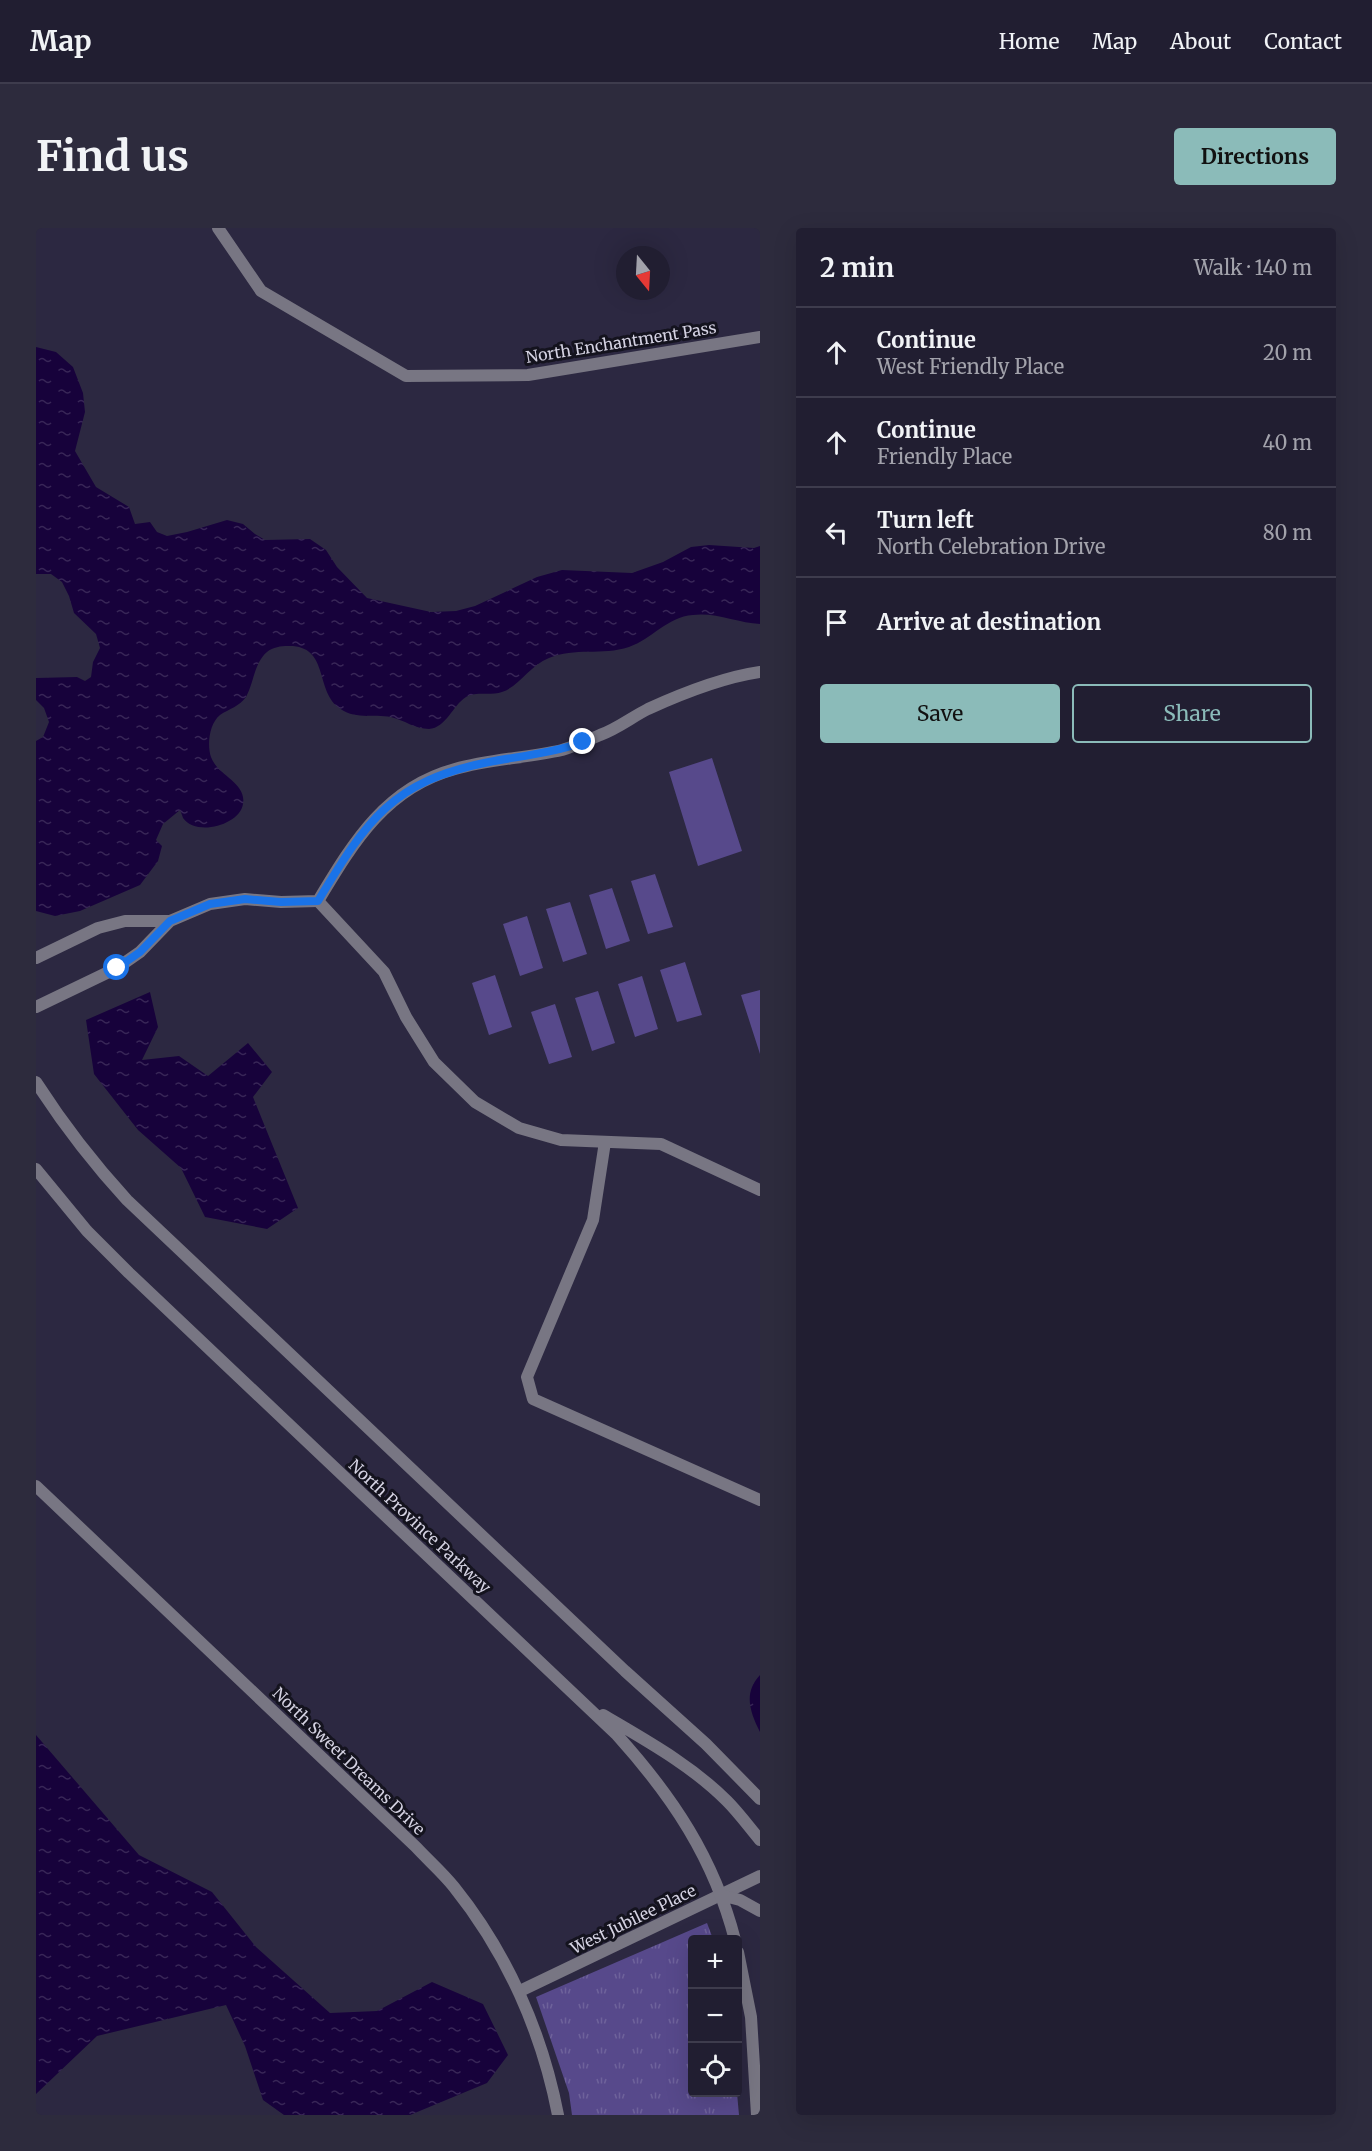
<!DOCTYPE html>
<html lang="en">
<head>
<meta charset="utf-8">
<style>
  body { margin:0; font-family:Merriweather,serif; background:#2d2b3d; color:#f1f3f6 }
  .controls { position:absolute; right:18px; bottom:18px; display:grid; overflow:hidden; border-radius:6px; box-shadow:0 6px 24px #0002 }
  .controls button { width:54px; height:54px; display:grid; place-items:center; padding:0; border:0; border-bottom:2px solid #3e3c4d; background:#211e31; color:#f1f3f6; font:30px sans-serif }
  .compass { position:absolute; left:580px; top:18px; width:54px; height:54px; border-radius:50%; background:#211e31; box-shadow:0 6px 24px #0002; rotate:162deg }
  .stop { position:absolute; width:18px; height:18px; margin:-14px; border:4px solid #1a73e8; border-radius:50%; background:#fff }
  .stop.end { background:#1a73e8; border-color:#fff; box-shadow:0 2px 6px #0008 }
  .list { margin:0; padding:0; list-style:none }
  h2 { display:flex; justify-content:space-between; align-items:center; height:78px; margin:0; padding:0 24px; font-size:26px }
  h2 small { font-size:20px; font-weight:400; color:#a2a2ab }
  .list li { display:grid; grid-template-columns:39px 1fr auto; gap:18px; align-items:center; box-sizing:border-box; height:90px; padding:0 24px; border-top:2px solid #3e3c4d }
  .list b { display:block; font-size:22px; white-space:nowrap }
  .list p { margin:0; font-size:20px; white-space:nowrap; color:#a2a2ab }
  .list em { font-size:20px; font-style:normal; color:#a2a2ab }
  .actions { display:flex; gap:12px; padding:18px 24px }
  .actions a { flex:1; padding:14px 0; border:2px solid #8bbbb9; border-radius:6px; text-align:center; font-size:21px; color:#8bbbb9 }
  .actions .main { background:#8bbbb9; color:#111 }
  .icon { flex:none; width:33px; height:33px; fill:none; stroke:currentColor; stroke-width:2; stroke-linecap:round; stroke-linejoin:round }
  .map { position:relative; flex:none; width:724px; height:1887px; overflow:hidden; border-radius:6px }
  header { display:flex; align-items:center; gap:36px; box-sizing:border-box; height:84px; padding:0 30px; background:#211e31; border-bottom:2px solid #3e3c4d }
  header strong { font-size:28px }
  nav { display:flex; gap:33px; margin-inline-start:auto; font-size:21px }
  .intro { display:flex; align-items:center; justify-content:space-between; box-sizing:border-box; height:144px; padding:0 36px }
  h1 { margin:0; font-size:42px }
  .button { padding:15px 27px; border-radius:6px; background:#8bbbb9; color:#111; font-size:21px; font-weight:700 }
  main { display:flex; gap:36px; padding:0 36px }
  aside { flex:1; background:#211e31; border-radius:6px; box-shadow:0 6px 24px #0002 }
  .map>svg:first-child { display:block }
  .park { fill:url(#park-tufts) }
  .pitch { fill:#57498b }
  .water { fill:url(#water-ripples) }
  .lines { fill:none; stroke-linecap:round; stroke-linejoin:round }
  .service { stroke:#787683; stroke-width:12 }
  .minor { stroke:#787683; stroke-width:12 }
  .tertiary { stroke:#787683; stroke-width:12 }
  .route { stroke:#1a73e8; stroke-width:8 }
  .labels { text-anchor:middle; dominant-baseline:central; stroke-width:6; stroke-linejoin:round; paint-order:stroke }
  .street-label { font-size:16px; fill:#d4d2e2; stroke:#14131e }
</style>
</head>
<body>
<header>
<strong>Map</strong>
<nav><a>Home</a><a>Map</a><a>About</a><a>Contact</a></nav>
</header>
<div class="intro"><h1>Find us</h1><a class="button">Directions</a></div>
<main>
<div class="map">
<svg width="724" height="1887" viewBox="0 0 724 1887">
  <defs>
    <pattern id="park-tufts" width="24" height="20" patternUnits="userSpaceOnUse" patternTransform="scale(1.5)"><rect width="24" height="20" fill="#57498b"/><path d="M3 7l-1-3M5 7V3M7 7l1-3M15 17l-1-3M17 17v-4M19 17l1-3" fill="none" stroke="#6e629b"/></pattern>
    <pattern id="water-ripples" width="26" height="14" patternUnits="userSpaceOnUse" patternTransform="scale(1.5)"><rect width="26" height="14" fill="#17023b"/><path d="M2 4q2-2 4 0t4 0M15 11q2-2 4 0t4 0" fill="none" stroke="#382657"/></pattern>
  </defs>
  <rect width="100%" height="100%" fill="#2c2841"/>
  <!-- park -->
  <path class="park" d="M 671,1695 L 677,1711 L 656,1712 L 656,1864 L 701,1865 L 703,1887 L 536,1887 L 533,1865 L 500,1769 Z"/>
  <!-- pitch -->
  <path class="pitch" d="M 676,530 L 706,623 L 662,638 L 633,544 Z
    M 619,646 L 637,699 L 612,706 L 595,653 Z
    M 576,660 L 594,713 L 570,721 L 553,667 Z
    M 534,674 L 551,726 L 527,734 L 510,681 Z
    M 491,688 L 507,740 L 484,748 L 467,696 Z
    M 649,734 L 666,787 L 641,794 L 624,742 Z
    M 459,747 L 476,799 L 453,807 L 436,755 Z
    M 606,748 L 622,801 L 599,809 L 582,756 Z
    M 724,762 L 724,826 L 705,767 Z
    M 562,763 L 579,815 L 556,823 L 539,770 Z
    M 519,776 L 536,829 L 513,836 L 495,784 Z"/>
  <!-- water -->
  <path class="water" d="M 0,119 L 20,124 L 37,139 L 47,165 L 49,184 L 39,223 L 60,259 L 93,279 L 99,296 L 114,294 L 121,304 L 131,308 L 151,304 L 191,292 L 207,296 L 219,306 L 229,312 L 274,311 L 290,322 L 301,339 L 331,370 L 395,384 L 420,383 L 439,378 L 501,349 L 526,342 L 596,345 L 627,334 L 655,319 L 673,317 L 718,320 L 724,318 L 724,396 C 702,395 679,384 657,387 C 631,389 616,411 593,419 C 566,428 539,419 513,430 C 493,438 484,458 466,464 C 455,468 440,463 430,469 C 417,477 410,500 393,501 C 379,501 368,492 355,489 C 337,486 317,492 302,479 C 279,461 293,417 252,418 C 245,418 237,419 231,424 C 218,435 218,455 210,469 C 204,478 193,481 184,487 C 173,496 171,517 175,529 C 181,547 211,555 207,576 C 204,597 160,609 147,590 C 146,587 145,584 144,582 L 127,596 L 120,612 L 126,618 L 122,633 L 104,657 L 44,683 L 19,688 L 0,683 L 0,513 L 7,509 L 13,494 L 8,480 L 0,472 L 0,450 L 41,449 L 49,453 L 55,449 L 57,434 L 64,420 L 60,406 L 38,385 L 33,368 L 26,354 L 15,346 L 0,346 Z
    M 114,764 L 122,799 L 106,832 L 143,828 L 172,848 L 212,815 L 236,844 L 217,869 L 262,980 L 231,1001 L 169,989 L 145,940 L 102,902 L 58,846 L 50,792 Z
    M 724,1447 L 724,1504 C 714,1484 707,1465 724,1447 Z
    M 0,1507 L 103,1627 L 176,1664 L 220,1719 L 294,1785 L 341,1783 L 396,1754 L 447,1776 L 472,1827 L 451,1855 L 374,1887 L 248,1887 L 227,1872 L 209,1818 L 190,1777 L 61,1808 L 0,1866 Z"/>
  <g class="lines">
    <!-- service -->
    <path class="service" d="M 282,673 L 348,744 L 370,789 L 398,834 L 439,874 L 483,900 L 525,912 L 625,916 L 724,962
      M 569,914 L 557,992 L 491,1149 L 497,1171 L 724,1272"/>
    <!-- minor -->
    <path class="minor" d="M 182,0 L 225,63 L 370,148 L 492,147 L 724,109
      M 0,730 L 62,700 L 89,693 L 134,693 L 174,676 L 209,671 L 245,674 L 282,673 C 317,615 349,560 419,541 C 454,531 491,530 526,522 C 539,518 552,512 564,507 C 581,501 596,489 612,481 C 645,466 689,449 724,444
      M 0,779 L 81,740 L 104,724 L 134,693
      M 0,1258 L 380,1619 C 392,1632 407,1645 418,1659 C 471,1725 506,1804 522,1887
      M 484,1763 L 724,1648"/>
    <!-- tertiary -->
    <path class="tertiary" d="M 0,854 C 27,896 57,935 91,972 L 589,1443 L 670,1516 L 724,1571
      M 0,941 L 51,1003 L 93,1045 L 581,1507 C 636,1568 678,1630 699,1712
      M 567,1487 C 611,1513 655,1537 691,1573 C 703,1585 713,1599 724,1612
      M 685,1667 L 704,1672 L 724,1683
      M 702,1724 L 715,1789 L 721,1887"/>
  </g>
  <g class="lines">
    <!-- route -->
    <path class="route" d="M 81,740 L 104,724 L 134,693 L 174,676 L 209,671 L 245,674 L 282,673 C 331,592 356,553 453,534 C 485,528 517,525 547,514"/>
  </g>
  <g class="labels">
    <!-- street labels -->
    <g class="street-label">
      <text transform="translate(585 114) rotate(-9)">North Enchantment Pass</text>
      <text transform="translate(384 1298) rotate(43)">North Province Parkway</text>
      <text transform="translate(313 1533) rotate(44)">North Sweet Dreams Drive</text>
      <text transform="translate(597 1691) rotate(-26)">West Jubilee Place</text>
    </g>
  </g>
</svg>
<div class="controls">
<button>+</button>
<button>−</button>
<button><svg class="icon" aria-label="locate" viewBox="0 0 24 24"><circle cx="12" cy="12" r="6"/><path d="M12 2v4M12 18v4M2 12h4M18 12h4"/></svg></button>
</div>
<svg class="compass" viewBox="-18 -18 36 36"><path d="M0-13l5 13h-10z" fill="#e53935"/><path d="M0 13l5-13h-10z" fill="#a2a2ab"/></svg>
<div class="stop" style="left:81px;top:740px"></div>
<div class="stop end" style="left:547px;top:514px"></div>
</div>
<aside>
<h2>2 min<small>Walk · 140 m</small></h2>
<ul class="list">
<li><svg class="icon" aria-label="ahead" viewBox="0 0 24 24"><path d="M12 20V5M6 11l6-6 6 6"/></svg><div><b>Continue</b><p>West Friendly Place</p></div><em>20 m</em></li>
<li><svg class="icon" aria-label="ahead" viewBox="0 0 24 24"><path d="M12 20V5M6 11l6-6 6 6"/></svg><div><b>Continue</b><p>Friendly Place</p></div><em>40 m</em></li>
<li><svg class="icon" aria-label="left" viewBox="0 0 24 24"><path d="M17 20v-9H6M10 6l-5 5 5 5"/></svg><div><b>Turn left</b><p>North Celebration Drive</p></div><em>80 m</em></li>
<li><svg class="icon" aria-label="arrive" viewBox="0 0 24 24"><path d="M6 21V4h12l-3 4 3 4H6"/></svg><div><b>Arrive at destination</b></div></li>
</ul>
<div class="actions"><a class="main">Save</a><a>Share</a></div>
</aside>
</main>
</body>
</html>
